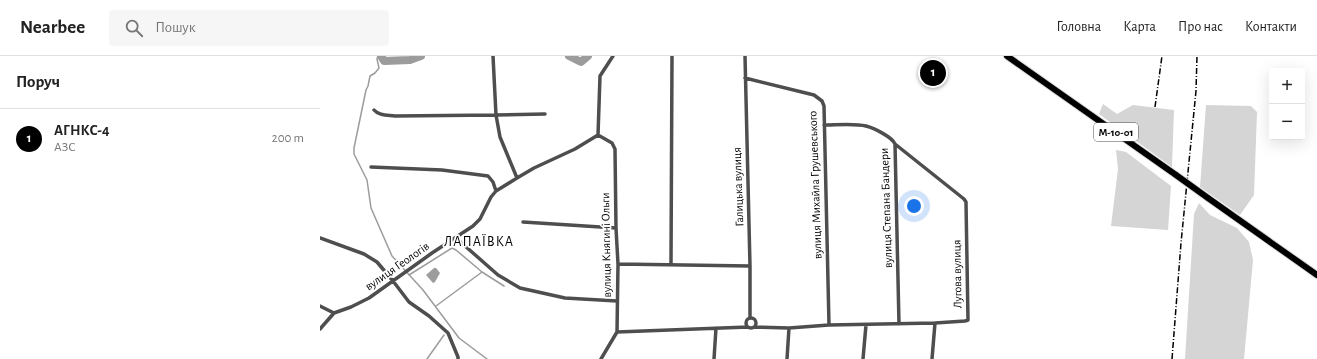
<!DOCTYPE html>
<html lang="uk">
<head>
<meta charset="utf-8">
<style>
  body { margin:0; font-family:"Alegreya Sans",sans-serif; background:#f6f6f6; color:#222 }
  .controls { position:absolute; right:12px; top:12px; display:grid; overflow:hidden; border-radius:4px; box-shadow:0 4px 16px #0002 }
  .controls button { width:36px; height:36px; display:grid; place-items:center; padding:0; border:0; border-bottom:1px solid #e0e0e0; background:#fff; color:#222; font:20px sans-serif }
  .you { position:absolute; left:594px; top:150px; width:14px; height:14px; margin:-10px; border:3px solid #fff; border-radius:50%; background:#1a73e8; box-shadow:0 0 0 6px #1a73e833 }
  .badge { display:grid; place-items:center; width:26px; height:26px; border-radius:50%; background:#000; color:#fff; font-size:13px; font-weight:700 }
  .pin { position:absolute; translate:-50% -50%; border:2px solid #fff; box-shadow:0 1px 4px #0006 }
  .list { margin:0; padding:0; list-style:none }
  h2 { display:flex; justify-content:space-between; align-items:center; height:52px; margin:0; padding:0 16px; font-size:17px }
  h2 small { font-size:13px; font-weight:400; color:#767676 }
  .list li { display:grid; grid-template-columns:26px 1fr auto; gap:12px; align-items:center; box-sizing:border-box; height:60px; padding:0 16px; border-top:1px solid #e0e0e0 }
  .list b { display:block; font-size:15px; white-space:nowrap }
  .list p { margin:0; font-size:13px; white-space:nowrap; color:#767676 }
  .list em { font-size:13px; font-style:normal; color:#767676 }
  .icon { flex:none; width:22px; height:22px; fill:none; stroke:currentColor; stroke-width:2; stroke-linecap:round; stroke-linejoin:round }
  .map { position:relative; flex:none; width:997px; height:303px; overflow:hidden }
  header { display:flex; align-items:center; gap:24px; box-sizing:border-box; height:56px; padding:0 20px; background:#fff; border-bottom:1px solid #e0e0e0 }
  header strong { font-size:19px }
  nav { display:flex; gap:22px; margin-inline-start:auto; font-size:14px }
  .search { width:280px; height:36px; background:#f6f6f6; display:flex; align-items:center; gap:10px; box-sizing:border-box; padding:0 14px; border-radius:4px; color:#767676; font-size:15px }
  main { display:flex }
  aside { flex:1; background:#fff }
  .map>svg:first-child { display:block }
  .green { fill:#d5d5d5 }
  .water { fill:#9c9c9c }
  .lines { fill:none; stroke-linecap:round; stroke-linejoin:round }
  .stream { stroke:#9c9c9c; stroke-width:1.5 }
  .river { stroke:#9c9c9c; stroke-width:8 }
  .highway-casing { stroke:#dbdbdb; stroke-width:8 }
  .street { stroke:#4e4e4e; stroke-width:3.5 }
  .highway { stroke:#000; stroke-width:6 }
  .rail { stroke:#000; stroke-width:1.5; stroke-dasharray:6 2 1 2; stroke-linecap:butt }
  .highway-bridge-casing { stroke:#dbdbdb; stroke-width:8; stroke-linecap:butt }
  .highway-bridge { stroke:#000; stroke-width:6 }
  .labels { text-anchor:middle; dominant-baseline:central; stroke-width:3.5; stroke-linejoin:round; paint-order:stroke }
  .shield { fill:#fff; stroke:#4c4c4c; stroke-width:1 }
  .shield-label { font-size:11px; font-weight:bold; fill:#000 }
  .street-label { font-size:12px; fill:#000; stroke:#fff }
  .quarter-label { font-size:14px; letter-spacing:1px; fill:#000; stroke:#fff }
</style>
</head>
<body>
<header>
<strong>Nearbee</strong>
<div class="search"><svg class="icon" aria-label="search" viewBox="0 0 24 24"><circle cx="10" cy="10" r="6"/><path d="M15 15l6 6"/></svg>Пошук</div>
<nav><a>Головна</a><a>Карта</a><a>Про нас</a><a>Контакти</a></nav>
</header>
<main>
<aside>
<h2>Поруч<small></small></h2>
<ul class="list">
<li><span class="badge">1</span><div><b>АГНКС-4</b><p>АЗС</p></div><em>200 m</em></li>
</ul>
</aside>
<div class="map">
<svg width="997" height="303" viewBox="0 0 997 303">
  <rect width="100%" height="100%" fill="#fff"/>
  <!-- green -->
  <path class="green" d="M 783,48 L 797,58 L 813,49 L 854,54 L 852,111 L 779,58 Z
    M 886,49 L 931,50 L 937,56 L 934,139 L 920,159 L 880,131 Z
    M 796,94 L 806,96 L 851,130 L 848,174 L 791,170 L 798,113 Z
    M 879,147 L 890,159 L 917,172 L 929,186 L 933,204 L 924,303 L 865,303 L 874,158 Z"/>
  <!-- water -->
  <path class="water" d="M 114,212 L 116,212 L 120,217 L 115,226 L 113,227 L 106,219 Z"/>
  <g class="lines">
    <!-- stream -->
    <path class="stream" d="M 58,0 L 57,3 L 59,12 L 55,17 L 50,20 L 48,30 L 46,34 L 34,92 L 34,98 L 47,124 L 51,152 L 72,200 L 103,234 L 139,282 L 167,303
      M 89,219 L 132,192 L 136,194 L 162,216 L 184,230
      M 116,250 L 162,216
      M 107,303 L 124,279"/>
    <!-- river -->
    <path class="river" d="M 61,0 L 64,5 L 90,4 L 101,0
      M 249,0 L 261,6 L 268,0"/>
    <defs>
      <path id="highway" d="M 687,0 L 856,119
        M 888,142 L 997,219"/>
    </defs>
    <!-- highway casing -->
    <use href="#highway" class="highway-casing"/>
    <!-- street -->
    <path class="street" d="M 173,0 L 176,59 L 180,81 L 197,122
      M 425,0 L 430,210 L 430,262
      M 425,22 L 494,39 L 502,45 L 504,50 L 509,269
      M 54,54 C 59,60 68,59 75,60 L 176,59 L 225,58
      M 504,69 C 515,69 535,67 546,70 C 554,72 572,81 575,88 L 579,268
      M 278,79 L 292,87 L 295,93 L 296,172 L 298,208 L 297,276 L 281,303
      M 278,79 L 280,20 L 293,0
      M 51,111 L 122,114 L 168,120 L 173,126 L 176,135
      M 203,166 L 296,172
      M 0,182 L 44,198 L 57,206 L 73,225 L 89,246 L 109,260 L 128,277 L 138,301 L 138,303
      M 136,182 L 178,219 L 200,232 L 245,242 L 297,245
      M 298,208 L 430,210
      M 351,208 L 352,0
      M 0,250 L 14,257
      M426 267a5 5 0 1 1 10 0a5 5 0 1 1-10 0Z
      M 434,271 L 469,272 L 509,269 L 615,267 L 645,265 L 648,264 L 646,146 L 644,143 L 575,88
      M 0,273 L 14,257 L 31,251 L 49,242 L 112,197 L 153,170 L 160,163 L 171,141 L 176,135 L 197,122 L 214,112 L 255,93 L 278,79
      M 297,276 L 428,271
      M 394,303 L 396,272
      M 467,303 L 469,272
      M 543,303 L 546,269
      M 612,303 L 615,267"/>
    <!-- highway -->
    <use href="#highway" class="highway"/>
    <!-- rail -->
    <path class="rail" d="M 835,51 L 842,0
      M 852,303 L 861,187 L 876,35 L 877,0"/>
    <defs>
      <path id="highway-bridge" d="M 856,119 L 888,142"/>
    </defs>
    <!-- highway-bridge casing -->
    <use href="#highway-bridge" class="highway-bridge-casing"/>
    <!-- highway-bridge -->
    <use href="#highway-bridge" class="highway-bridge"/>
  </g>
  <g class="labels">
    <!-- shield labels -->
    <rect class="shield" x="774" y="67" width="44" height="18" rx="3"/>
    <g class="shield-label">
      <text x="796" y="76">М-10-01</text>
    </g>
    <!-- street labels -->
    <g class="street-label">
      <text transform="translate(495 129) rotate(-92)">вулиця Михайла Грушевського</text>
      <text transform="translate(418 131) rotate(-92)">Галицька вулиця</text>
      <text transform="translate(566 152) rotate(-92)">вулиця Степана Бандери</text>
      <text transform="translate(286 189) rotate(-91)">вулиця Княгині Ольги</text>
      <text transform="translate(77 210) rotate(-35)">вулиця Геологів</text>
      <text transform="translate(637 218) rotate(-91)">Лугова вулиця</text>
    </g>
    <!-- quarter labels -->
    <g class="quarter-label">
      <text x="159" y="186">ЛАПАЇВКА</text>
    </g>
  </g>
</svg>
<div class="controls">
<button>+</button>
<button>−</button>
</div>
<div class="you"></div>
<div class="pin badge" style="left:613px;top:17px">1</div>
</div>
</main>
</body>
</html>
